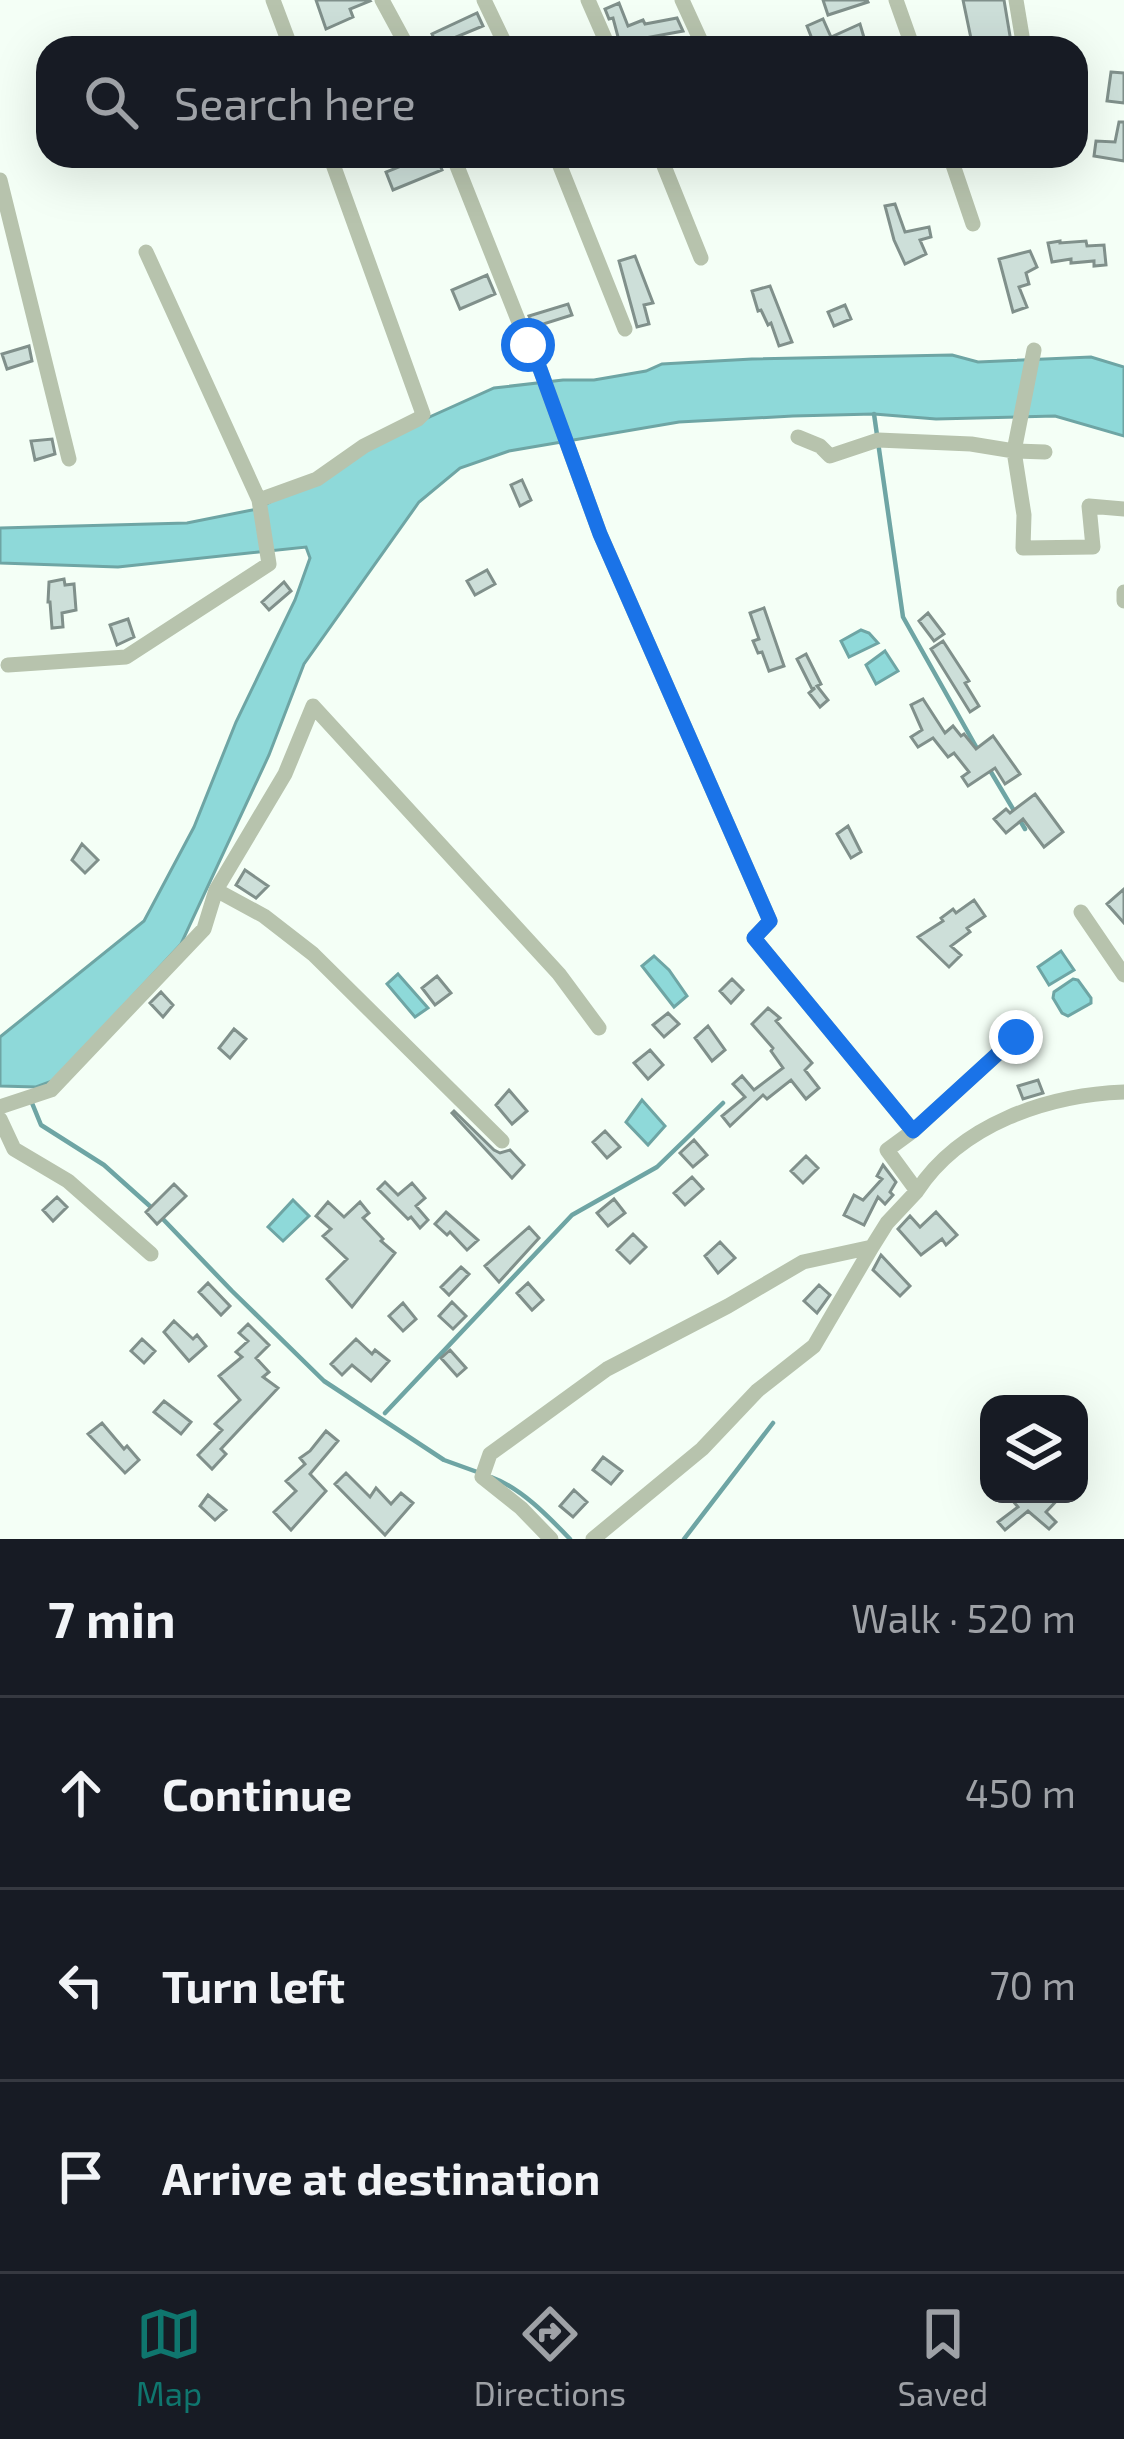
<!DOCTYPE html>
<html lang="en">
<head>
<meta charset="utf-8">
<style>
  body { margin:0; font-family:"Exo 2",sans-serif; background:#242831; color:#f1f3f6 }
  .controls { position:absolute; right:36px; bottom:36px; display:grid; overflow:hidden; border-radius:24px; box-shadow:0 12px 48px #0002 }
  .controls button { width:108px; height:108px; display:grid; place-items:center; padding:0; border:0; border-bottom:3px solid #363941; background:#171b24; color:#f1f3f6; font:60px sans-serif }
  .stop { position:absolute; width:36px; height:36px; margin:-27px; border:9px solid #1a73e8; border-radius:50%; background:#fff }
  .stop.end { background:#1a73e8; border-color:#fff; box-shadow:0 3px 12px #0008 }
  .list { margin:0; padding:0; list-style:none }
  h2 { display:flex; justify-content:space-between; align-items:center; height:156px; margin:0; padding:0 48px; font-size:51px }
  h2 small { font-size:39px; font-weight:400; color:#9ea1a6 }
  .list li { display:grid; grid-template-columns:78px 1fr auto; gap:36px; align-items:center; box-sizing:border-box; height:192px; padding:0 48px; border-top:3px solid #363941 }
  .list b { display:block; font-size:45px; white-space:nowrap }
  .list em { font-size:39px; font-style:normal; color:#9ea1a6 }
  .icon { flex:none; width:66px; height:66px; fill:none; stroke:currentColor; stroke-width:2; stroke-linecap:round; stroke-linejoin:round }
  .map { position:relative; flex:none; width:1124px; height:1539px; overflow:hidden }
  .search { position:absolute; background:#171b24; box-shadow:0 12px 48px #0002; left:36px; right:36px; top:36px; height:132px; display:flex; align-items:center; gap:30px; box-sizing:border-box; padding:0 42px; border-radius:36px; color:#9ea1a6; font-size:45px }
  .sheet { height:732px; background:#171b24 }
  nav { display:flex; justify-content:space-around; align-items:center; box-sizing:border-box; height:168px; border-top:3px solid #363941; background:#171b24; font-size:33px; color:#9ea1a6 }
  nav a { display:grid; justify-items:center; gap:6px }
  nav .on { color:#0f766e }
  .map>svg:first-child { display:block }
  .water { fill:#8ed9d9; stroke:#6ea5a4; stroke-width:3 }
  .lines { fill:none; stroke-linecap:round; stroke-linejoin:round }
  .stream { stroke:#6ea5a4; stroke-width:4.5 }
  .building { fill:#cddfd9; stroke:#80908b; stroke-width:3 }
  .minor { stroke:#b7c3ad; stroke-width:15 }
  .route { stroke:#1a73e8; stroke-width:15 }
</style>
</head>
<body>
<div class="map">
<svg width="1124" height="1539" viewBox="0 0 1124 1539">
  <rect width="100%" height="100%" fill="#f4fff6"/>
  <!-- water -->
  <path class="water" d="M 952,355 L 978,362 L 1091,357 L 1124,367 L 1124,436 L 1055,416 L 936,419 L 874,414 L 793,416 L 679,422 L 509,451 L 460,468 L 419,502 L 304,664 L 269,755 L 181,944 L 55,1080 L 36,1087 L 0,1086 L 0,1037 L 144,921 L 194,827 L 236,722 L 295,600 L 310,558 L 306,547 L 118,567 L 0,563 L 0,528 L 187,523 L 257,509 L 414,424 L 494,388 L 563,380 L 594,380 L 646,371 L 662,364 L 752,359 Z
    M 861,630 L 869,633 L 878,643 L 849,657 L 841,641 Z
    M 885,651 L 898,671 L 876,684 L 866,665 Z
    M 1061,951 L 1074,970 L 1049,985 L 1038,967 Z
    M 654,956 L 669,970 L 687,996 L 674,1007 L 642,966 Z
    M 398,974 L 428,1008 L 415,1017 L 387,984 Z
    M 1073,979 L 1078,980 L 1091,998 L 1091,1003 L 1068,1016 L 1062,1013 L 1053,998 L 1054,992 Z
    M 642,1100 L 665,1126 L 648,1145 L 626,1122 Z
    M 293,1200 L 309,1216 L 283,1241 L 268,1227 Z"/>
  <g class="lines">
    <!-- stream -->
    <path class="stream" d="M 874,414 L 903,617 L 979,752
      M 988,767 L 1025,829
      M 32,1103 L 41,1125 L 104,1165 L 152,1208
      M 160,1216 L 232,1291 L 324,1381 L 444,1460 L 480,1473
      M 385,1413 L 572,1215 L 657,1167 L 723,1103
      M 491,1477 C 521,1488 548,1516 570,1539
      M 684,1539 L 773,1423"/>
  </g>
  <!-- building -->
  <path class="building" d="M 316,0 L 369,0 L 370,1 L 350,9 L 353,17 L 326,29 Z
    M 823,0 L 867,0 L 868,2 L 828,15 Z
    M 963,0 L 1004,0 L 1012,48 L 973,48 Z
    M 619,3 L 628,26 L 643,20 L 645,24 L 677,18 L 683,31 L 650,37 L 652,41 L 635,48 L 621,48 L 613,18 L 609,19 L 605,9 Z
    M 477,13 L 483,26 L 437,45 L 432,34 Z
    M 823,19 L 831,37 L 860,24 L 865,41 L 858,44 L 860,48 L 805,48 L 814,44 L 807,26 Z
    M 1111,72 L 1124,73 L 1124,103 L 1107,101 Z
    M 1119,122 L 1124,122 L 1124,161 L 1094,156 L 1096,141 L 1115,142 Z
    M 426,156 L 436,156 L 442,170 L 393,190 L 386,172 Z
    M 895,204 L 905,232 L 929,227 L 931,237 L 920,240 L 926,254 L 905,264 L 894,240 L 885,206 Z
    M 1060,241 L 1060,243 L 1086,241 L 1087,246 L 1104,245 L 1106,265 L 1094,266 L 1094,261 L 1071,263 L 1071,259 L 1052,262 L 1048,243 Z
    M 1030,251 L 1037,267 L 1026,273 L 1029,284 L 1019,287 L 1027,307 L 1013,312 L 999,259 Z
    M 635,256 L 653,303 L 644,305 L 649,324 L 637,327 L 619,261 Z
    M 487,275 L 495,294 L 460,309 L 452,290 Z
    M 770,286 L 792,342 L 779,346 L 771,323 L 768,325 L 761,310 L 758,311 L 752,291 Z
    M 568,304 L 572,315 L 534,327 L 529,316 Z
    M 845,305 L 851,319 L 834,326 L 828,312 Z
    M 29,346 L 32,361 L 7,369 L 2,354 Z
    M 52,439 L 55,454 L 35,460 L 31,441 Z
    M 522,480 L 531,500 L 520,506 L 511,485 Z
    M 487,570 L 495,584 L 475,595 L 467,581 Z
    M 64,579 L 65,585 L 74,584 L 76,610 L 62,613 L 63,627 L 52,628 L 50,602 L 48,602 L 49,582 Z
    M 284,582 L 291,591 L 269,610 L 262,602 Z
    M 764,608 L 784,666 L 769,671 L 762,652 L 758,653 L 753,641 L 759,639 L 750,613 Z
    M 928,613 L 944,634 L 934,641 L 919,621 Z
    M 128,619 L 134,637 L 117,645 L 110,625 Z
    M 943,641 L 969,681 L 965,683 L 979,706 L 970,712 L 931,649 Z
    M 806,654 L 821,684 L 817,686 L 828,700 L 820,707 L 809,693 L 815,688 L 812,689 L 797,659 Z
    M 923,699 L 945,733 L 953,726 L 961,736 L 964,734 L 976,749 L 993,736 L 1020,774 L 1005,784 L 995,768 L 968,786 L 962,777 L 969,772 L 954,753 L 948,757 L 933,738 L 918,747 L 911,737 L 922,730 L 911,705 Z
    M 1035,794 L 1063,832 L 1044,847 L 1023,819 L 1006,833 L 994,819 L 1006,809 L 1010,813 Z
    M 848,826 L 861,852 L 851,858 L 837,834 Z
    M 82,844 L 98,860 L 85,873 L 72,860 Z
    M 245,870 L 268,886 L 256,898 L 236,885 Z
    M 1124,889 L 1124,923 L 1107,904 Z
    M 974,900 L 985,916 L 967,928 L 970,932 L 951,946 L 961,955 L 949,967 L 918,937 L 943,921 L 941,918 L 953,909 L 956,913 Z
    M 437,976 L 451,993 L 435,1005 L 422,988 Z
    M 732,979 L 743,990 L 731,1003 L 720,991 Z
    M 161,992 L 173,1005 L 163,1017 L 150,1003 Z
    M 768,1008 L 780,1018 L 776,1021 L 812,1063 L 805,1070 L 819,1088 L 806,1099 L 791,1080 L 767,1099 L 763,1095 L 730,1126 L 722,1116 L 745,1097 L 733,1084 L 742,1076 L 754,1090 L 783,1068 L 771,1051 L 773,1048 L 752,1024 Z
    M 668,1013 L 679,1024 L 664,1037 L 653,1025 Z
    M 708,1026 L 725,1050 L 712,1061 L 695,1038 Z
    M 234,1029 L 246,1039 L 230,1058 L 219,1048 Z
    M 650,1050 L 663,1065 L 648,1079 L 634,1063 Z
    M 1038,1080 L 1043,1093 L 1023,1099 L 1018,1086 Z
    M 509,1090 L 527,1111 L 512,1124 L 496,1105 Z
    M 454,1111 L 494,1150 L 500,1153 L 510,1150 L 524,1165 L 512,1178 L 452,1113 Z
    M 605,1131 L 620,1147 L 607,1158 L 593,1142 Z
    M 694,1140 L 707,1155 L 693,1167 L 680,1153 Z
    M 806,1156 L 818,1168 L 803,1183 L 791,1171 Z
    M 883,1165 L 896,1182 L 890,1192 L 893,1195 L 885,1204 L 878,1197 L 864,1225 L 844,1215 L 854,1195 L 863,1200 L 882,1179 L 877,1176 Z
    M 692,1177 L 703,1189 L 685,1205 L 674,1193 Z
    M 385,1182 L 398,1195 L 412,1183 L 425,1198 L 416,1206 L 428,1220 L 420,1228 L 411,1217 L 408,1219 L 378,1189 Z
    M 174,1184 L 186,1196 L 157,1224 L 146,1212 Z
    M 57,1197 L 67,1207 L 53,1221 L 43,1210 Z
    M 614,1199 L 625,1213 L 608,1226 L 597,1213 Z
    M 328,1202 L 344,1217 L 360,1202 L 369,1213 L 363,1218 L 383,1239 L 381,1241 L 395,1253 L 352,1307 L 327,1279 L 347,1259 L 323,1236 L 331,1229 L 316,1216 Z
    M 446,1212 L 478,1240 L 467,1250 L 450,1232 L 447,1235 L 435,1224 Z
    M 936,1212 L 957,1235 L 946,1245 L 942,1239 L 921,1255 L 898,1229 L 910,1216 L 920,1227 Z
    M 529,1227 L 539,1238 L 499,1282 L 485,1266 Z
    M 633,1234 L 646,1247 L 630,1263 L 617,1250 Z
    M 720,1242 L 735,1258 L 718,1273 L 705,1256 Z
    M 881,1255 L 910,1286 L 900,1296 L 873,1270 Z
    M 461,1267 L 469,1274 L 449,1295 L 441,1287 Z
    M 208,1283 L 230,1306 L 221,1315 L 199,1292 Z
    M 528,1283 L 543,1300 L 532,1310 L 517,1293 Z
    M 819,1285 L 830,1295 L 817,1313 L 804,1301 Z
    M 452,1302 L 466,1316 L 453,1329 L 439,1316 Z
    M 403,1303 L 416,1319 L 403,1331 L 389,1316 Z
    M 174,1321 L 193,1339 L 197,1335 L 206,1346 L 189,1361 L 164,1332 Z
    M 248,1324 L 269,1345 L 256,1358 L 269,1372 L 263,1377 L 278,1388 L 221,1449 L 226,1454 L 212,1469 L 198,1455 L 222,1430 L 215,1424 L 240,1400 L 219,1376 L 242,1357 L 236,1352 L 248,1341 L 239,1333 Z
    M 142,1339 L 155,1351 L 144,1363 L 131,1351 Z
    M 356,1339 L 372,1354 L 375,1350 L 389,1361 L 371,1381 L 352,1365 L 342,1375 L 331,1364 Z
    M 450,1350 L 466,1368 L 457,1376 L 441,1358 Z
    M 164,1401 L 191,1422 L 181,1434 L 154,1412 Z
    M 102,1423 L 124,1449 L 127,1446 L 139,1460 L 125,1473 L 88,1434 Z
    M 326,1431 L 338,1441 L 310,1474 L 326,1491 L 291,1530 L 274,1512 L 296,1491 L 286,1481 L 305,1464 L 300,1458 L 310,1451 Z
    M 603,1457 L 622,1471 L 611,1484 L 593,1470 Z
    M 346,1473 L 370,1497 L 376,1488 L 391,1504 L 401,1493 L 413,1503 L 385,1535 L 335,1484 Z
    M 574,1490 L 587,1502 L 573,1517 L 560,1506 Z
    M 1007,1494 L 1063,1494 L 1046,1512 L 1056,1522 L 1049,1529 L 1028,1511 L 1005,1530 L 998,1522 L 1018,1507 Z
    M 208,1495 L 226,1510 L 215,1520 L 200,1506 Z"/>
  <g class="lines">
    <!-- minor -->
    <path class="minor" d="M 273,0 L 291,48
      M 382,0 L 408,48
      M 484,0 L 507,48
      M 588,0 L 609,48
      M 682,0 L 704,48
      M 896,0 L 913,48
      M 1016,0 L 1024,48
      M 453,156 L 528,345 L 540,369 L 600,534 L 770,921 L 754,938 L 913,1131 L 1016,1037
      M 556,156 L 625,329
      M 660,156 L 701,258
      M 950,156 L 973,224
      M 0,180 L 69,459
      M 1034,350 L 1014,451 L 1024,515 L 1023,548 L 1093,547 L 1089,506 L 1124,509
      M 798,437 L 820,446 L 830,456 L 878,440 L 971,444 L 1014,451 L 1045,452
      M 259,500 L 317,479 L 364,446 L 418,419 L 423,414 L 330,156
      M 1124,592 L 1124,601
      M 8,665 L 126,657 L 269,564 L 259,500 L 146,252
      M 216,890 L 264,916 L 313,954 L 502,1141
      M 1081,912 L 1124,975
      M 0,1107 L 51,1090 L 204,929 L 216,890 L 285,774 L 313,706 L 559,974 L 599,1028
      M 0,1119 L 14,1149 L 68,1181 L 151,1254
      M 917,1191 C 961,1124 1047,1095 1124,1092
      M 551,1539 L 521,1508 L 482,1477 L 490,1454 L 607,1369 L 728,1306 L 803,1262 L 872,1247 L 887,1223 L 917,1191 L 887,1150 L 913,1131
      M 593,1539 L 702,1449 L 757,1391 L 814,1346 L 872,1247"/>
  </g>
  <g class="lines">
    <!-- route -->
    <path class="route" d="M 528,345 L 540,369 L 600,534 L 770,921 L 754,938 L 913,1131 L 1016,1037"/>
  </g>
</svg>
<div class="controls">
<button><svg class="icon" aria-label="layers" viewBox="0 0 24 24"><path d="M12 4l9 5-9 5-9-5zM3 14l9 5 9-5"/></svg></button>
</div>
<div class="stop" style="left:528px;top:345px"></div>
<div class="stop end" style="left:1016px;top:1037px"></div>
<div class="search"><svg class="icon" aria-label="search" viewBox="0 0 24 24"><circle cx="10" cy="10" r="6"/><path d="M15 15l6 6"/></svg>Search here</div>
</div>
<section class="sheet">
<h2>7 min<small>Walk · 520 m</small></h2>
<ul class="list">
<li><svg class="icon" aria-label="ahead" viewBox="0 0 24 24"><path d="M12 20V5M6 11l6-6 6 6"/></svg><div><b>Continue</b></div><em>450 m</em></li>
<li><svg class="icon" aria-label="left" viewBox="0 0 24 24"><path d="M17 20v-9H6M10 6l-5 5 5 5"/></svg><div><b>Turn left</b></div><em>70 m</em></li>
<li><svg class="icon" aria-label="arrive" viewBox="0 0 24 24"><path d="M6 21V4h12l-3 4 3 4H6"/></svg><div><b>Arrive at destination</b></div></li>
</ul>
</section>
<nav>
<a class="on"><svg class="icon" aria-label="map" viewBox="0 0 24 24"><path d="M3 6l6-2 6 2 6-2v14l-6 2-6-2-6 2zM9 4v14M15 6v14"/></svg>Map</a>
<a><svg class="icon" aria-label="directions" viewBox="0 0 24 24"><path d="M12 3l9 9-9 9-9-9zM9 14v-3h6M13 9l2 2-2 2"/></svg>Directions</a>
<a><svg class="icon" aria-label="saved" viewBox="0 0 24 24"><path d="M7 4h10v16l-5-4-5 4z"/></svg>Saved</a>
</nav>
</body>
</html>
